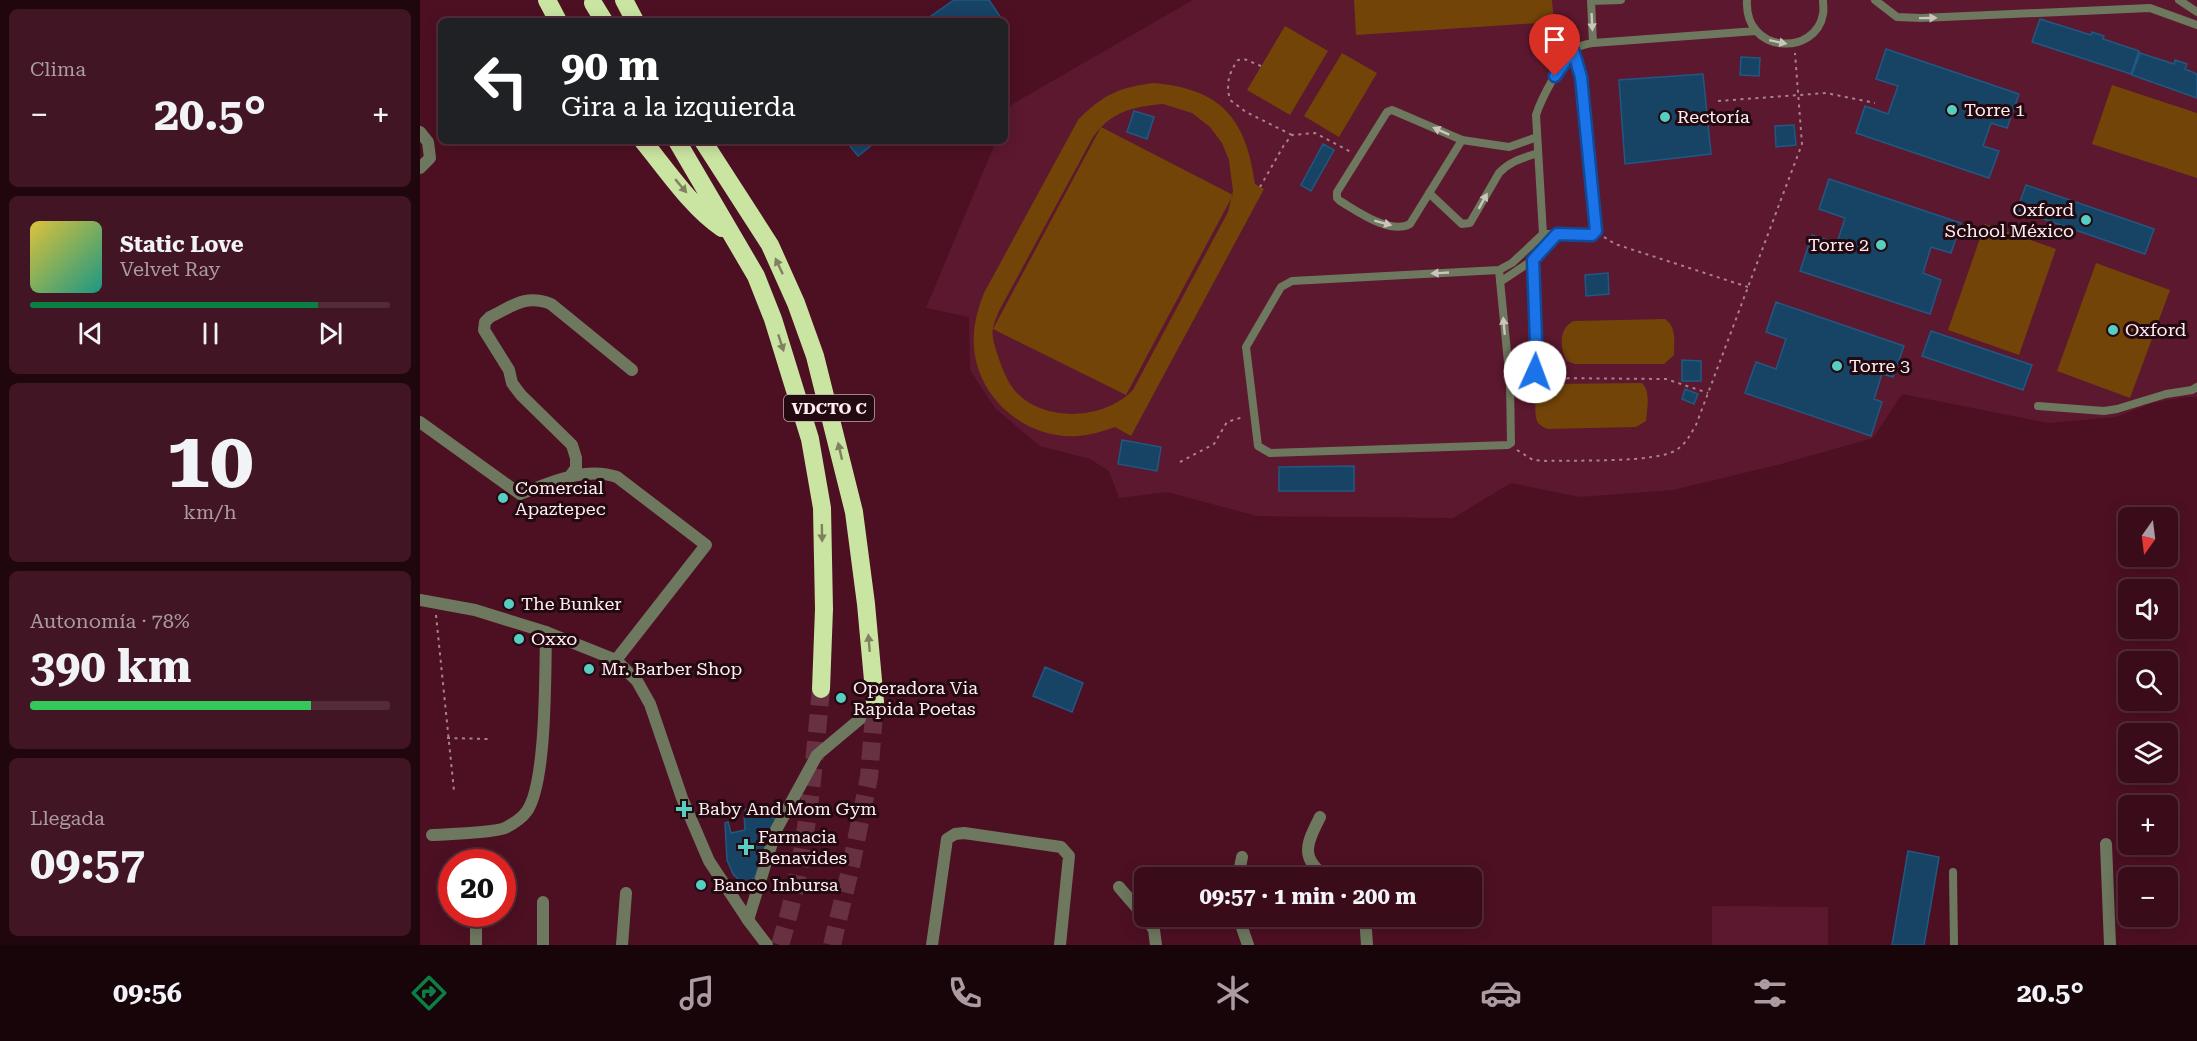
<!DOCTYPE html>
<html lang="es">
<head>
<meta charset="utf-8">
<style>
  :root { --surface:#3a0c1a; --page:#411523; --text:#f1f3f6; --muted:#ab9ba2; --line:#542c39; --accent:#0b8043 }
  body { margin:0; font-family:"Roboto Serif",serif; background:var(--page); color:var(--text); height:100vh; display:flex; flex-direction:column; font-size:22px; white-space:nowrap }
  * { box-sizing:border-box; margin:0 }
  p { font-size:20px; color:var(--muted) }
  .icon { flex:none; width:33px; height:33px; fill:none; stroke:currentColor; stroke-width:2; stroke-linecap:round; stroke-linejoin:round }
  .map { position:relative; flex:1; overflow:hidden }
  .sheet { display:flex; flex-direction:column; gap:9px; padding:9px; background:#20070e; width:420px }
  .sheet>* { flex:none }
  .banner { position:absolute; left:18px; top:18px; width:570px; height:126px; border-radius:9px; box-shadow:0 3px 15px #0003,0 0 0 2px var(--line); background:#202124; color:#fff; overflow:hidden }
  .needle { width:39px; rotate:194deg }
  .buttons { position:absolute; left:1698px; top:507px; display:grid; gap:12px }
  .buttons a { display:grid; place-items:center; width:60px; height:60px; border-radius:9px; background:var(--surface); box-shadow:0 3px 15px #0003,0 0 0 2px var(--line); font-size:30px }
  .speed { position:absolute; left:18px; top:849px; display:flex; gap:12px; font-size:30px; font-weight:700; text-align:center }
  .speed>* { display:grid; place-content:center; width:78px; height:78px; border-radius:50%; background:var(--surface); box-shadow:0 3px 15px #0003,0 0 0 2px var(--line); line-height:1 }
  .speed .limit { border:9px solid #d22; background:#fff; color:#111 }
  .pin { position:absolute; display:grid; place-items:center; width:51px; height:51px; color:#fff; margin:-62px -26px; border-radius:50% 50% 50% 0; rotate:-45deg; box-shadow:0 0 6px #0007 }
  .pin .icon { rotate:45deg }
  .me { position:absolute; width:66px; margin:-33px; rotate:2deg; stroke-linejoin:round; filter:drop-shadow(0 0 4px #0008) }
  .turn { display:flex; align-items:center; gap:21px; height:126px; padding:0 24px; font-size:27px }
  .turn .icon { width:78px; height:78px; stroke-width:2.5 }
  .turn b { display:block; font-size:42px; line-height:51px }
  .big { font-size:45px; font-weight:700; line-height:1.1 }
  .sheet .card { flex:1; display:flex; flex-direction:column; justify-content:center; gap:9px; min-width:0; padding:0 21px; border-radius:9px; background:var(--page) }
  .sheet .dial { align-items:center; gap:0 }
  .dial b { font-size:78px; line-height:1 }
  .song { display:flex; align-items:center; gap:18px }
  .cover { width:72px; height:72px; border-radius:9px; background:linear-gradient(135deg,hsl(50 70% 55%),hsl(170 70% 35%)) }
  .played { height:6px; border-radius:3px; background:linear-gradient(90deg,var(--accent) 80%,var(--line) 80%) }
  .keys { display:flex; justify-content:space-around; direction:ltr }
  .heat { display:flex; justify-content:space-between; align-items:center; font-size:33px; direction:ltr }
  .charge { height:9px; border-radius:4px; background:linear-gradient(90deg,#34c759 78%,var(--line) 0) }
  .trip { position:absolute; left:714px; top:867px; width:348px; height:60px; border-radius:9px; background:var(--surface); box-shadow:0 3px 15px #0003,0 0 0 2px var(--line); font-weight:700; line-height:60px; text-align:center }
  .menu { display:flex; height:96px; justify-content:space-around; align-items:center; background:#17050a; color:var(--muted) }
  .menu .icon { width:42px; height:42px }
  .menu .current { color:var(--accent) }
  .menu b { font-size:27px; color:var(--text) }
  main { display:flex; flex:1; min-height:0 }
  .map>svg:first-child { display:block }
  .built { fill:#5c182e }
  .green { fill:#724408; fill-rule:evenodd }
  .building { fill:#174365; stroke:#215883; stroke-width:1.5 }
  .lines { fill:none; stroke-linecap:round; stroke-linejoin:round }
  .motorway-tunnel { stroke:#683142; stroke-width:18; stroke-dasharray:18 9; stroke-linecap:butt }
  .path { stroke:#a9828d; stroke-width:2; stroke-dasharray:3 4.5; stroke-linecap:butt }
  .service { stroke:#6d785e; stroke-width:8 }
  .minor { stroke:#6d785e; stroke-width:12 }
  .tertiary { stroke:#6d785e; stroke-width:12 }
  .motorway { stroke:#cae4a2; stroke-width:18 }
  .oneway { fill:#ccc5be }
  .oneway2 { fill:#7f8160 }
  .route-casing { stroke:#114b97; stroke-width:15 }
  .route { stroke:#1a73e8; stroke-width:10 }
  .poi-dot { fill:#57cec2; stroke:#230910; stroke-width:2 }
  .labels { text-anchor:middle; stroke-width:6; stroke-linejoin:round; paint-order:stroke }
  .shield { fill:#230910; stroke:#bda9ae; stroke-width:1.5 }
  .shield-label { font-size:16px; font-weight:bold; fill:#ffeef1 }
  .poi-label { font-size:18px; fill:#ffeef1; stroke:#230910; text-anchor:start }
</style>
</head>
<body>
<main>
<section class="sheet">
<div class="card"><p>Clima</p>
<div class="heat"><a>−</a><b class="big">20.5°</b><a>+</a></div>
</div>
<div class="card">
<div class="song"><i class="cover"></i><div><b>Static Love</b><p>Velvet Ray</p></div></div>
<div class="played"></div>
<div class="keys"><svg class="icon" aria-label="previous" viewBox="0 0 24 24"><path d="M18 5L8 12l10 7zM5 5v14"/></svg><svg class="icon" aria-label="pause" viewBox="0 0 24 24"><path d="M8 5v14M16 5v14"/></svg><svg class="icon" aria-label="next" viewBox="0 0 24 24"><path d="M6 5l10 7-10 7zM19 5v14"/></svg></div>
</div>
<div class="card dial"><b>10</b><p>km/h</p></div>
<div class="card"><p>Autonomía · 78%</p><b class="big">390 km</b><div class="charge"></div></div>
<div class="card"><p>Llegada</p><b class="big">09:57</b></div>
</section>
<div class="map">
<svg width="1777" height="945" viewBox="0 0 1777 945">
  <rect width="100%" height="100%" fill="#4d1023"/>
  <path class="built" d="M773,0H1777V397H1765L1732,403L1696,417L1628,423L1482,394L1453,438L1361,464L1253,490L1160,497L1091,483L1033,518L837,516L747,492L699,498L689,471L670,459L620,446L575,408L550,370L549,317L506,308L576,141H585V119L591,105Z
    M1292,906L1408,907V945H1292Z"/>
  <path class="green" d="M934,0H1132L1134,22L936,35Z
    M865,26L908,51L870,115L827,90Z
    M922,53L957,73L919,137L884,116Z
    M734,83C801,89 826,118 835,184L844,189L711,436L695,427C683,431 671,435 659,436C602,441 549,391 554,333C555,319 559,306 564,293L658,120C682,95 700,87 734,83ZM743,104L772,113L790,127L802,143L809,160L813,191L808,212L713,390C684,420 625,423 596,392C588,383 583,371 579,359C576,350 571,337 573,328C574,322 577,316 579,311L673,137C692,111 712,107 743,104Z
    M1692,85L1777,113V178L1672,144Z
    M681,127L813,195L706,395L573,329Z
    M1565,224L1636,249L1599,355L1528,330Z
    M1676,263L1750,290L1710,398L1637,371Z
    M1245,319C1257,327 1254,342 1254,355L1244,364H1155L1147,361C1139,348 1139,327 1154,321Z
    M1222,383C1231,392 1227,409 1226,421L1216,427L1128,429C1125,428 1121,426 1119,424C1113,418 1115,392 1120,386L1130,384Z"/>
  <path class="building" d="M534,0H569L583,21H504Z
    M1620,19L1671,35L1672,32L1684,36L1683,39L1719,51L1711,74L1612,42Z
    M1466,49L1599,94L1587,128L1571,123L1563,146L1579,151L1569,178L1436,133L1445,106L1468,114L1478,86L1456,79Z
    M1720,53L1754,64L1755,60L1767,64L1765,69L1777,74V98L1712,75Z
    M1321,57L1340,58L1339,76L1320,75Z
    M1283,74L1291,154L1205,164L1199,80Z
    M714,111L734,117L727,139L707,132Z
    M1374,125L1376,145L1356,147L1355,126Z
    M426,141H457L438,156Z
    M903,144L914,150L891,191L881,185Z
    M1409,179L1541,223L1531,253L1511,247L1503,273L1521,280L1510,314L1380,271L1392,235L1417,243L1425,218L1399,209Z
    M1606,185L1734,229L1725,254L1597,210Z
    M1188,273L1189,294L1166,296L1165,275Z
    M1356,302L1484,346L1473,377L1462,374L1454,399L1462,402L1451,436L1325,393L1336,362L1356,369L1366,339L1346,332Z
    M1511,331L1612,365L1603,390L1502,356Z
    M1262,360L1281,361V381H1262Z
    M1265,389L1278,394L1274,404L1262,399Z
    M702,440L741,447L737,471L698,464Z
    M934,466V491H859V467Z
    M625,667L663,683L652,712L613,696Z
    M331,808L356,819L335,877L324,885L313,874L307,860L305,823L308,822L311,833L325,830L324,814L326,809Z
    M1488,851L1519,857L1504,945H1472Z"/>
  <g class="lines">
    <path class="motorway-tunnel" d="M360,945C386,862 393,776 401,689
      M412,945L431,866L449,777L455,702"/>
    <path class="path" d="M841,66L824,59L818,60C808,74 806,84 810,100L826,112L872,135
      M1298,101L1406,93L1455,103
      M840,187L864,145L872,135L895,133L931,152
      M1184,237L1195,244L1328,287
      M1124,378L1246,379L1288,393
      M1097,450L1113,460L1126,461C1153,460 1237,463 1256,450C1266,444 1270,435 1276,425L1382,144L1375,53
      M760,462L794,444L807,422L823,417
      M16,615L34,791
      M27,738L68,739"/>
    <path class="service" d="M1171,0L1173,43
      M1327,0C1324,55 1396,56 1403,14C1404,10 1403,4 1403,0
      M1455,0L1477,17L1501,18L1730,8L1777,25
      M1759,0L1777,12
      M1171,1L1201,0
      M1042,140L990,224C970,235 937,211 920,201L917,198V192L967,112L972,110L1042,140L1089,147L1117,137
      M1009,193L1042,224L1050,223L1079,173C1090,161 1103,158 1118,153
      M1123,234L1116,115C1121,99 1142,59 1155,49C1160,45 1167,44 1173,43L1336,31
      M1079,270L1090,383L1091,443L1088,445L850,453L838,446L826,347L861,287L872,281L1079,270L1092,263L1123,234H1175L1161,77L1153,50
      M1080,282L1113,260L1137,234
      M1090,383L1115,372L1117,368L1113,260
      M1618,406L1684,411L1697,409L1746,394L1772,390L1777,387
      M1533,872L1534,945"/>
    <path class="minor" d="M0,132L8,142L10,158L0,168
      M0,422L100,494C131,483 164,466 197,477L286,545L196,660
      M151,475L156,468V458L152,445L101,395L92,383L89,370L64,330L65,322L70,317C93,306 105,294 131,304L212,370
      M900,817C887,843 878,859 909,878
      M12,835C28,834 73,833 85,828C93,824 102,818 107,811C127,782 125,671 126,632
      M1686,844L1690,945
      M818,878L822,857
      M699,887L724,916
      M725,916L734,930L736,945
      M818,916L828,945
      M945,916L947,945
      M328,920L356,830L397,755L440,719
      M56,945V914
      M123,945V902
      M202,945L206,893
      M512,945L527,839L535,834L544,833L641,847L649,856L640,945"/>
    <path class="tertiary" d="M0,600L55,610L126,632L196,660L217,681L230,704L262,798L289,861L328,920L347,945"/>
    <path class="motorway" d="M127,0L138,21
      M204,0L215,21
      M173,3L184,21
      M223,141C246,169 272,208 302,228
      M257,141L336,276L353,319L390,439L402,508L404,609L401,689
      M283,141L350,245L376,303L395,356L434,512L446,604L455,702"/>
  </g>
  <defs><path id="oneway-solid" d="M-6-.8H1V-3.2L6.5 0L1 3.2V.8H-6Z" transform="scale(1.5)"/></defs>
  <g class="oneway">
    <use href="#oneway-solid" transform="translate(1508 18) rotate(-1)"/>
    <use href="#oneway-solid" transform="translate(1172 22) rotate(87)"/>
    <use href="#oneway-solid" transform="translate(1358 42) rotate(12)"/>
    <use href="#oneway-solid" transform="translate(1021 131) rotate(-156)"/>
    <use href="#oneway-solid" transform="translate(1063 201) rotate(-61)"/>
    <use href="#oneway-solid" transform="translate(963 223) rotate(15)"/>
    <use href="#oneway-solid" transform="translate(1020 273) rotate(177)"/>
    <use href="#oneway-solid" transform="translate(1084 326) rotate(-95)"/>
  </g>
  <g class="oneway2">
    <use href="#oneway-solid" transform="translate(261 186) rotate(50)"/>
    <use href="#oneway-solid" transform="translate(359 266) rotate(-115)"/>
    <use href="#oneway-solid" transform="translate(361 343) rotate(72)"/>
    <use href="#oneway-solid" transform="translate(420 451) rotate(-103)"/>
    <use href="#oneway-solid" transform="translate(402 533) rotate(89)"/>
    <use href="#oneway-solid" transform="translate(449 643) rotate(-95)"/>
  </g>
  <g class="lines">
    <g class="route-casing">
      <path id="route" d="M1115,372L1117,368L1113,260L1137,234L1172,235L1176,231L1161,77L1153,50L1135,76"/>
    </g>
    <use href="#route" class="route"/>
  </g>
  <g class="poi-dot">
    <circle cx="1532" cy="110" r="6"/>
    <circle cx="1245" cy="117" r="6"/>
    <circle cx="1666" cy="220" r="6"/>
    <circle cx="1461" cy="245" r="6"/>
    <circle cx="1693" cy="330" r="6"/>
    <circle cx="1417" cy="366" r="6"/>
    <circle cx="83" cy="498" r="6"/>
    <circle cx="89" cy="604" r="6"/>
    <circle cx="99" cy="639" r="6"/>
    <circle cx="169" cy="669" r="6"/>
    <circle cx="421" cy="698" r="6"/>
    <path d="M261 800h6v6h6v6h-6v6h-6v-6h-6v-6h6z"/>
    <path d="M323 838h6v6h6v6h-6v6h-6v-6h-6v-6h6z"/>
    <circle cx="281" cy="885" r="6"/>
  </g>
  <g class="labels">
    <rect class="shield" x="364" y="395" width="90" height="26" rx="4.5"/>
    <g class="shield-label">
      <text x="409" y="414">VDCTO C</text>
    </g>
    <g class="poi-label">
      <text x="1544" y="116">Torre 1</text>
      <text x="1257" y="123">Rectoría</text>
      <text x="1654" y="216" text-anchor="end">Oxford<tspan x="1654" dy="21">School México</tspan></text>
      <text x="1449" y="251" text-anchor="end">Torre 2</text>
      <text x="1705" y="336">Oxford</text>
      <text x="1429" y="372">Torre 3</text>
      <text x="95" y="494">Comercial<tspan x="95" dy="21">Apaztepec</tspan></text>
      <text x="101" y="610">The Bunker</text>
      <text x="111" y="645">Oxxo</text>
      <text x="181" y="675">Mr. Barber Shop</text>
      <text x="433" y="694">Operadora Via<tspan x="433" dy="21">Rapida Poetas</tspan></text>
      <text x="278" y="815">Baby And Mom Gym</text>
      <text x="338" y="843">Farmacia<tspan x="338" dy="21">Benavides</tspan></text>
      <text x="293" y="891">Banco Inbursa</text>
    </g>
  </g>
</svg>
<div class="buttons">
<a><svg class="needle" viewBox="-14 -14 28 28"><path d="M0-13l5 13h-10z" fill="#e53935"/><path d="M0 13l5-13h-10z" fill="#ab9ba2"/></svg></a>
<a><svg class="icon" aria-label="sound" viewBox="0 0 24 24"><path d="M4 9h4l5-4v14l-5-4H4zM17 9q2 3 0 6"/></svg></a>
<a><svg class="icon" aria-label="search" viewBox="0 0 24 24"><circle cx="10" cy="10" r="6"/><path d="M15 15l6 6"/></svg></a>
<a><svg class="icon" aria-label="layers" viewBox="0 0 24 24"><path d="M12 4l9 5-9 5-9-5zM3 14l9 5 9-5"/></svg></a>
<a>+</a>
<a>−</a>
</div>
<div class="speed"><div class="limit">20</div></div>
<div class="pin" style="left:1135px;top:76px;background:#d93025"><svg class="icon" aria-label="arrive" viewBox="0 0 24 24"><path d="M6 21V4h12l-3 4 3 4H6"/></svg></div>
<svg class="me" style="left:1115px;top:372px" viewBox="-20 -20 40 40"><circle r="19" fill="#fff"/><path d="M0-13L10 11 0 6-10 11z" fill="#1a73e8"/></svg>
<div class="trip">09:57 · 1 min · 200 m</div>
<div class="banner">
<div class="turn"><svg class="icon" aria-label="left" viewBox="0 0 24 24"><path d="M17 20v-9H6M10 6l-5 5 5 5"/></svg><div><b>90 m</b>Gira a la izquierda</div></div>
</div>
</div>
</main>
<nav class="menu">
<b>09:56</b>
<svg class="icon current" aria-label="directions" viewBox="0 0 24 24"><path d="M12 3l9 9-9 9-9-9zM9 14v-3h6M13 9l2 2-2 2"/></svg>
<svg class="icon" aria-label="music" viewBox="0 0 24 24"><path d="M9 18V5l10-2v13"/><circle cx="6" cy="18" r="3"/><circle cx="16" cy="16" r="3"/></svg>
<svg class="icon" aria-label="phone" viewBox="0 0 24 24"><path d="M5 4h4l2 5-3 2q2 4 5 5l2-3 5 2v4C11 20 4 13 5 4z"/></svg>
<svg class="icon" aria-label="climate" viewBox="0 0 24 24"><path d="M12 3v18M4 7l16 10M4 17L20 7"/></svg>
<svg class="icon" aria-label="car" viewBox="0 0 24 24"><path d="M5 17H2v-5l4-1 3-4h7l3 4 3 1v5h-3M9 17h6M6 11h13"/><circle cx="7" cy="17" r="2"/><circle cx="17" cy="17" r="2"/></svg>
<svg class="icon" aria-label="filters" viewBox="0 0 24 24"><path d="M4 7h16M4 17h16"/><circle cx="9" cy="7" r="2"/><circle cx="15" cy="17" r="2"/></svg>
<b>20.5°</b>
</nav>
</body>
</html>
